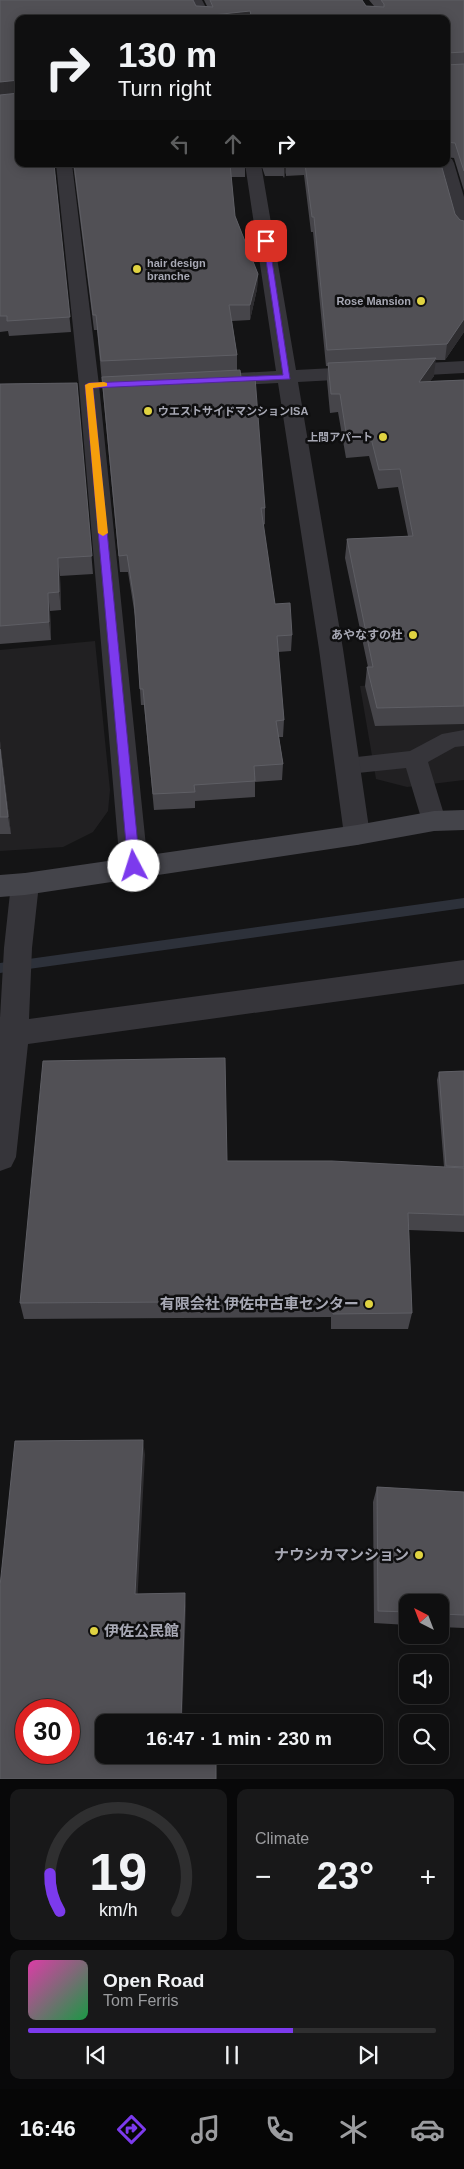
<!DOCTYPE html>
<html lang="en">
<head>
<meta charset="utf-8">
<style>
  :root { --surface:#0f0f10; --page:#181819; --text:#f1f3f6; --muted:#9b9c9f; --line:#2f2f30; --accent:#7c3aed }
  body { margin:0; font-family:Arial,"Noto Sans JP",sans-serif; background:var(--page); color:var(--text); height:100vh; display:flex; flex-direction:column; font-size:19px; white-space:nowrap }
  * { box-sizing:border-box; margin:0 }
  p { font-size:16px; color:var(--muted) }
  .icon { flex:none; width:28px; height:28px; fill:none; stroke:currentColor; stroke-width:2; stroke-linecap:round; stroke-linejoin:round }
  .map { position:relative; height:1779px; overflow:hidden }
  .panel { display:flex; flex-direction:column; gap:10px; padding:10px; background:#080809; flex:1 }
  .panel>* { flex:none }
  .guide { position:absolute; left:15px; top:15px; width:435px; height:152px; border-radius:10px; box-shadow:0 2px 12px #0003,0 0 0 1px var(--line); background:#0f0f10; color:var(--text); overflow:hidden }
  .needle { width:32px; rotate:318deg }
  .controls { position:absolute; left:399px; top:1594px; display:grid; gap:10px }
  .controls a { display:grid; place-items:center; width:50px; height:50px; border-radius:10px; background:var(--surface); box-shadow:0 2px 12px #0003,0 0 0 1px var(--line); font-size:25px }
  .speed { position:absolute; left:15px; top:1699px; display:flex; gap:10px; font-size:25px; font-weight:700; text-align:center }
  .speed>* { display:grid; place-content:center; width:65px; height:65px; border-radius:50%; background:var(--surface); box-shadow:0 2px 12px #0003,0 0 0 1px var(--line); line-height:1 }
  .speed .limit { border:8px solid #d22; background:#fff; color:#111 }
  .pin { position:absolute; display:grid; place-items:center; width:42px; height:42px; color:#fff; margin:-21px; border-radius:10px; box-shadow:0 2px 8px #0006 }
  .me { position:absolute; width:55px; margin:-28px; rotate:355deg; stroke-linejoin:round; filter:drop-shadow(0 0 4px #0008) }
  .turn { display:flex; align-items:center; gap:18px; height:105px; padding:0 20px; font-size:22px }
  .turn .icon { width:65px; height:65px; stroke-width:2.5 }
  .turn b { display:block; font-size:35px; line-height:42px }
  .lanes { display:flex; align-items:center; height:48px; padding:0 20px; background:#0003; justify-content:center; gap:25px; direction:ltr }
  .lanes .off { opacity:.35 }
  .big { font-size:38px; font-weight:800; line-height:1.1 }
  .panel .widget { flex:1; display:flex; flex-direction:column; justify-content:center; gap:8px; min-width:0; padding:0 18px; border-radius:10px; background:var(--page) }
  .panel .dial { align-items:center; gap:0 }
  .dial svg { height:130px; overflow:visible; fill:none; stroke:var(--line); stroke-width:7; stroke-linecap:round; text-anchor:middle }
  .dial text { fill:var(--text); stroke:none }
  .song { display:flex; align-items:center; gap:15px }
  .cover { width:60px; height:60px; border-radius:8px; background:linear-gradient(135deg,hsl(320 70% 55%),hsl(140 70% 35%)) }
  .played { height:5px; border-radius:2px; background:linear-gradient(90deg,var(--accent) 65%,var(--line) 65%) }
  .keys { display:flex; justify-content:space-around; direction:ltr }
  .heat { display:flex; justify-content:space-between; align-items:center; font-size:28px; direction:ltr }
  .panel .tiles { flex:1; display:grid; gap:10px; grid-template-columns:1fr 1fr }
  .widget:last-child { grid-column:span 2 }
  .trip { position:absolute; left:95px; top:1714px; width:288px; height:50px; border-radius:10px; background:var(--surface); box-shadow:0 2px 12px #0003,0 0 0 1px var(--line); font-weight:800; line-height:50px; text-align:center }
  .dock { display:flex; height:80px; justify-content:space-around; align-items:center; background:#060606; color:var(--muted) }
  .dock .icon { width:35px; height:35px }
  .dock .active { color:var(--accent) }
  .dock b { font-size:22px; color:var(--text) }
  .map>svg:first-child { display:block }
  .built { fill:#212022 }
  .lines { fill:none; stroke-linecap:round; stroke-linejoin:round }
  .stream { fill:#2d313a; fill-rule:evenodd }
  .lane { fill:#36353a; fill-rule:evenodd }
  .street { fill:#36353a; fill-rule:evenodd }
  .secondary { fill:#44444a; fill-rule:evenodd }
  .wall { fill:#46454a }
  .shaded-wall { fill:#2e2d30 }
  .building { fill:#515055; stroke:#5e5e64; fill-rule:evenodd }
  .route { fill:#7c3aed; stroke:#51269a }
  .slow { fill:#f59e0b }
  .poi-dot { fill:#e0d341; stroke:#0f0f10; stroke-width:2 }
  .labels { text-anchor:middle; stroke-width:5; stroke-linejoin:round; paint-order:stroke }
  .far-poi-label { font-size:11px; font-weight:bold; fill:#a7a8b4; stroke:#0f0f10; text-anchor:start }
  .poi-label { font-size:12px; font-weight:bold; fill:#a7a8b4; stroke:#0f0f10; text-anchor:end }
  .near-poi-label { font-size:15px; font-weight:bold; fill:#a7a8b4; stroke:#0f0f10; text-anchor:end }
</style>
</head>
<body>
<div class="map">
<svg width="464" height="1779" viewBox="0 0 464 1779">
  <rect width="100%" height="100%" fill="#141415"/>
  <path class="built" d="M95,641L110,790L108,811L93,832L63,847L0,851V650Z
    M464,679V780L407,787L376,779L360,686Z"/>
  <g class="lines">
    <path class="stream" d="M464,898V908L0,973V963Z"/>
    <path class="lane" d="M464,730V746L455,747L428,762L446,821L443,827L434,830L425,827L422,821L406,768L348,774L340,772L336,766L340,760L348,758L410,751L442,734Z"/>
    <path class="street" d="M188,0H202L212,19H198Z
      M446,158L452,159L454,163L464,197V234L458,233L455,229L438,164H446Z
      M56,164H72L99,385L148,866L144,873L134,876L124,873L120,866L79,385Z
      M245,164H261L296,370L464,361V373L298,382L343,649L370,835L366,842L357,845L348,842L344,835L319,649L278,383L218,386L211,384L208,380L211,376L218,374L276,371Z
      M25,873L35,876L39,884L32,948L29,1019L464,960V984L28,1044L16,1157L11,1167L0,1171V1018L4,948L11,884L15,876Z"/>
    <path class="secondary" d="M464,810V830L434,831L357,845L25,895L0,897V875L25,873L357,825L434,811Z"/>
  </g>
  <path class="wall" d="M0,0L207,6L204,0H362L366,6H374L369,0H464V191L454,158L446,157V19H19L54,164L71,332L9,336L8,331L0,332Z
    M73,164H245V177H231L235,216L258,274L257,289L250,320L232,321L237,355V370L265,508V524L263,525L275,604L292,635L291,651L278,652L284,720L283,737H279L283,764L282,780L255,782V797L195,801V808L154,810L144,705H141L135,616L128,572H120L97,330H94Z
    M261,164H441L455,214L460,220L464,221V332L445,360H435L434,376L430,381L464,380V724L375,726L365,686L367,667H368L345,558L347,539L408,536L398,487L378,489L369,456L346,458L338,412L330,413L327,381L328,366H326L313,232H311L304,175L286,176V171L284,178L283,176H265Z
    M77,383L93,574L60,576L61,610L50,611L51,640L0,644V384Z
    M0,741L11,834H0Z
    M464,1071V1232L409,1230L412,1313L408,1329H331V1317L24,1319L20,1303L227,1161L444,1167L437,1080L439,1072Z
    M377,1487L464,1492V1628L440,1627V1602H408V1625L374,1623L373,1502Z"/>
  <path class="shaded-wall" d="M250,11V19H176Z
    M19,80V95L0,97V82Z
    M284,164H286V171L284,178Z
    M258,274L257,289L250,320V305Z
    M464,319V332L445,360L447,344Z
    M436,358L434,376L417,400L419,382Z
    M58,558L60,576L61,610L59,592Z
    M48,593L50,611L51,640L49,622Z
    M0,741L11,834L8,817L0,749Z
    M143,1440L145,1455L137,1606L135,1594Z
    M185,1593L186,1606L182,1722H181Z"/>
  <path class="building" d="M0,0H193L196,6L213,7L210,0H362L366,6L384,7V4L381,0H464V52L446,53V19H252L250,11L176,19H19V80L0,82Z
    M464,64V171L455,143L446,142V143V65Z
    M19,93V164H54L70,317L7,321V316H0V95Z
    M74,164H230L235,216L258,274L250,305H229L237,355L101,361L96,315H93Z
    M305,164H441L455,214L460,220L464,221V319L447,344L327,350L314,217H312Z
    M436,358L419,382L464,380V706L377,708L367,667H373L347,539L413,536L400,469L379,470L371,438L347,439L340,394H331L328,363Z
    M240,370L241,377H255L265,508H261L275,604L290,603L292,635L277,636L284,720L276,721L283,764L254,766L255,781L194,785L195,792L153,794L143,689H140L134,599L127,555L119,556L102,377Z
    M77,383L92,556L58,558L59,592L48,593L49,622L0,626V384Z
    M0,749L8,817H0Z
    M225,1058L227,1161H332L464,1168V1215L408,1213L412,1313L333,1314V1301L20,1303L43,1061Z
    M464,1071V1167L446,1166L439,1072Z
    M143,1440L135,1594L185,1593L181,1722H104V1755H180L179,1757L197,1755H216V1779H0V1586L15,1441ZM26,1710H69V1752H26Z
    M377,1487L464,1492V1615L440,1614V1602H408V1612L378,1611Z"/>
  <path class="route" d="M263,240L269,241L290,379L93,388L140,866L134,871L128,866L85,385L89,383L283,375Z"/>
  <path class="slow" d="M104,382L107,383V386L93,388L108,533L103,536L98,533L85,385L89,383Z"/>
  <g class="poi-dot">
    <circle cx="137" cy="269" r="5"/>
    <circle cx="421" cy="301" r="5"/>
    <circle cx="148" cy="411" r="5"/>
    <circle cx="383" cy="437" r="5"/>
    <circle cx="413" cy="635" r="5"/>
    <circle cx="369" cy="1304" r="5"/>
    <circle cx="419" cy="1555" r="5"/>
    <circle cx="94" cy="1631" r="5"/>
  </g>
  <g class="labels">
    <g class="far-poi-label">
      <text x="147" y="267">hair design<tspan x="147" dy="13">branche</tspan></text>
      <text x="411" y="305" text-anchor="end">Rose Mansion</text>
      <text x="158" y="415">ウエストサイドマンションISA</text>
      <text x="373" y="441" text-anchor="end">上間アパート</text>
    </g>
    <g class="poi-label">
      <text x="403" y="639">あやなすの杜</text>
    </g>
    <g class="near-poi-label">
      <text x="359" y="1309">有限会社 伊佐中古車センター</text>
      <text x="409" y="1560">ナウシカマンション</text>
      <text x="104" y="1636" text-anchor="start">伊佐公民館</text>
    </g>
  </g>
</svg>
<div class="controls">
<a><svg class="needle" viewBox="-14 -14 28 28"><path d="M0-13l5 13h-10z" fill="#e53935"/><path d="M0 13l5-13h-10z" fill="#9b9c9f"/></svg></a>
<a><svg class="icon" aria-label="sound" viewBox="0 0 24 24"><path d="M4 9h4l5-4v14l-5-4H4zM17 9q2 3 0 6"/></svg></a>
<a><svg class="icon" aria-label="search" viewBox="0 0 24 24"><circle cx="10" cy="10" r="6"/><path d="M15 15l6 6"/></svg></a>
</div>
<div class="speed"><div class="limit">30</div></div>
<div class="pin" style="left:266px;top:241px;background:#d93025"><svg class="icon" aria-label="arrive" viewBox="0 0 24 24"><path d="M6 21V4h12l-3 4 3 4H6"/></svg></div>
<svg class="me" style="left:134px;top:866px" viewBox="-20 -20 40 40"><circle r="19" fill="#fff"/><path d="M0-13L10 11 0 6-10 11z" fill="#7c3aed"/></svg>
<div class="trip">16:47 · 1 min · 230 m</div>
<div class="guide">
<div class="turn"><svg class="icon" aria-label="right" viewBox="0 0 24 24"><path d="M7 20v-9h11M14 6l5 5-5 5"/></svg><div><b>130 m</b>Turn right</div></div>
<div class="lanes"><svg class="icon off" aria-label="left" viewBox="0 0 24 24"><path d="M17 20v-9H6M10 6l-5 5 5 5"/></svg><svg class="icon off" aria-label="ahead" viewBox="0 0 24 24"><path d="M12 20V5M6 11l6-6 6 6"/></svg><svg class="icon" aria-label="right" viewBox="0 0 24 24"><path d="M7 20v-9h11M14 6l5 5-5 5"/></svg></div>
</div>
</div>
<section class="panel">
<div class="tiles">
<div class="widget dial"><svg viewBox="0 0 100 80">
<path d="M14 69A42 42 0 1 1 86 69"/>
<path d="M14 69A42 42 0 0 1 8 46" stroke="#7c3aed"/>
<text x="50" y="56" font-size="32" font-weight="700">19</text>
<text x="50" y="72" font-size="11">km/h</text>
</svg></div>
<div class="widget"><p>Climate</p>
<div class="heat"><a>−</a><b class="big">23°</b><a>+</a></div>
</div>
<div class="widget">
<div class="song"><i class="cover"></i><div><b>Open Road</b><p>Tom Ferris</p></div></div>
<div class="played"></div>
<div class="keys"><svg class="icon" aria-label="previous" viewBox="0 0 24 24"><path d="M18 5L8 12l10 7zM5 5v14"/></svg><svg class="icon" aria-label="pause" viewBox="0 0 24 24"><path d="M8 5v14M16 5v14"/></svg><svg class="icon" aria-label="next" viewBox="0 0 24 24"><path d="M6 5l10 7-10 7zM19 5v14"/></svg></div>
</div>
</div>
</section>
<nav class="dock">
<b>16:46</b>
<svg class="icon active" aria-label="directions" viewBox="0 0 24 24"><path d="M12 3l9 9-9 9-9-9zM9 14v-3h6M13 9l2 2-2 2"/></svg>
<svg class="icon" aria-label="music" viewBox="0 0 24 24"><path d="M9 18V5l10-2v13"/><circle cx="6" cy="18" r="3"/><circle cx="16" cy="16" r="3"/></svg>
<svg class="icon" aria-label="phone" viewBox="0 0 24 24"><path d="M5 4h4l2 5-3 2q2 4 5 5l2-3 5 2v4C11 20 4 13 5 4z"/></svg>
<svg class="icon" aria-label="climate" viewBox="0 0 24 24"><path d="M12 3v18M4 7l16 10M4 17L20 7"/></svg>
<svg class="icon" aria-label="car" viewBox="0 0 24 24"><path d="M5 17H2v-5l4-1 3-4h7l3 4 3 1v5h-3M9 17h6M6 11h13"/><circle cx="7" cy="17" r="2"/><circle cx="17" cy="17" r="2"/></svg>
</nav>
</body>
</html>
